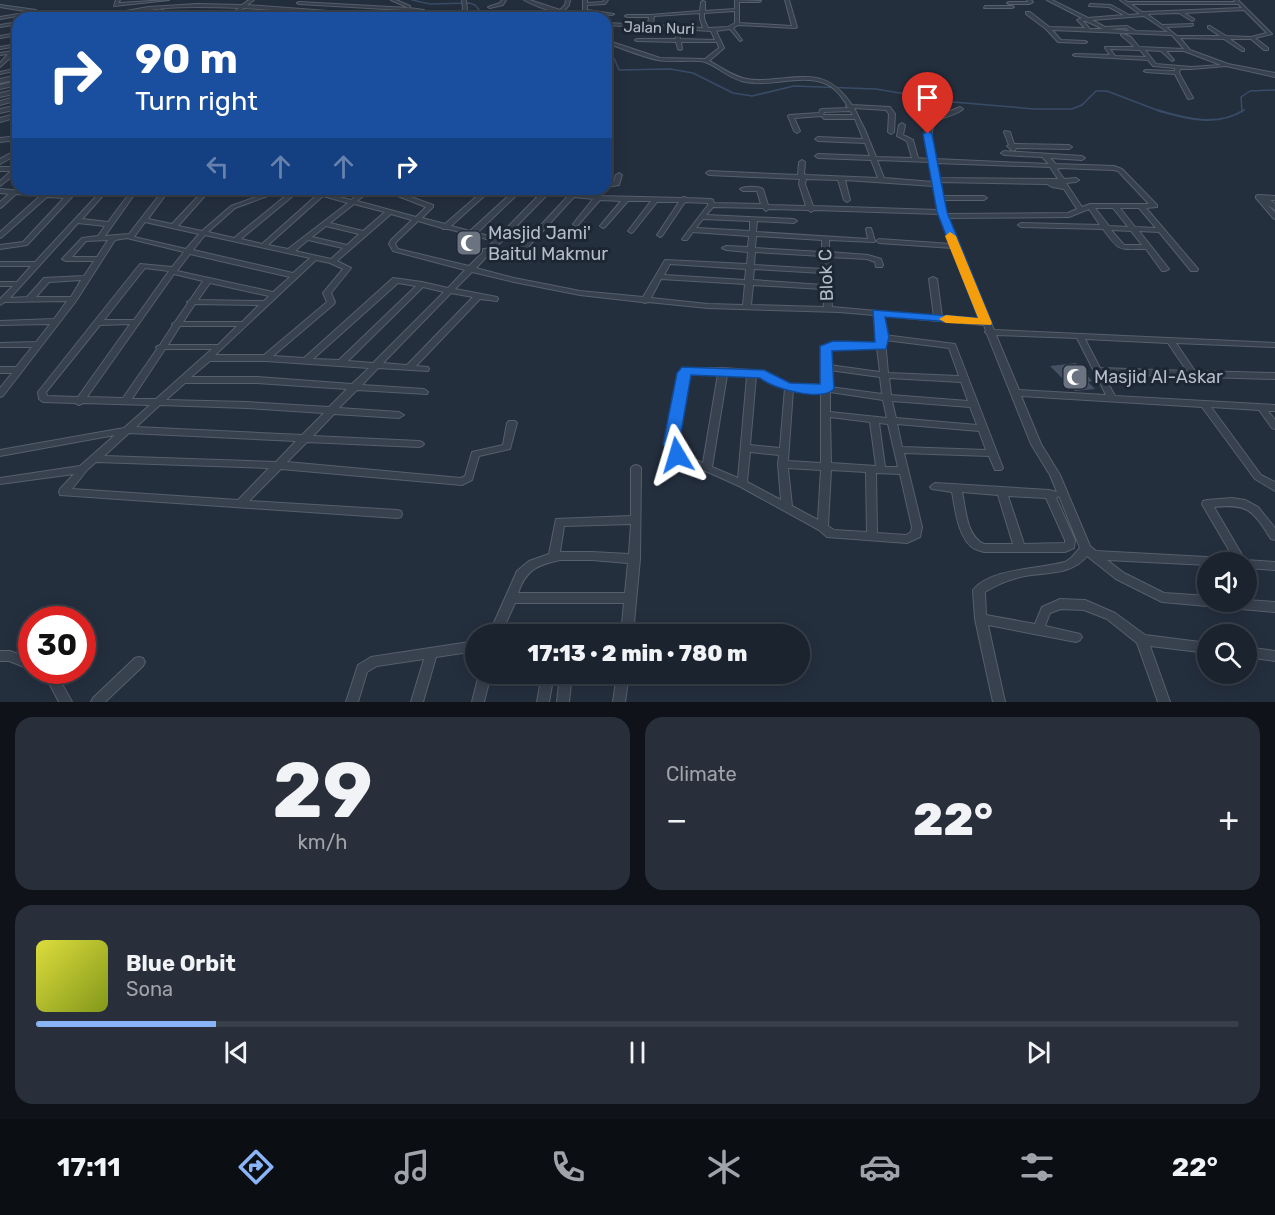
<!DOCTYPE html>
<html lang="en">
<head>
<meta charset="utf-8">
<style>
  :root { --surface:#1b232e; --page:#282f3a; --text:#f1f3f6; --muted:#a0a4aa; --line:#39404a; --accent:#8ab4f8 }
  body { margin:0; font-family:Rubik,sans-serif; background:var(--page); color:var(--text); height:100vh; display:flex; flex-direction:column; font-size:22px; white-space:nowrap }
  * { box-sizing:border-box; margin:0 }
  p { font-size:20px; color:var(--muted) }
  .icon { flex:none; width:33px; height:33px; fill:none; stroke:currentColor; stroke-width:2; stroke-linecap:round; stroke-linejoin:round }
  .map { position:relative; height:702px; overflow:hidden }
  .panel { display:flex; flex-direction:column; gap:15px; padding:15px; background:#0f1319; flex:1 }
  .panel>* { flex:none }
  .guide { position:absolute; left:12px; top:12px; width:600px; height:183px; border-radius:18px; box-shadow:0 3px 15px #0003,0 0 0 2px var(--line); background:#1a4fa0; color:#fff; overflow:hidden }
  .fabs { position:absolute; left:1197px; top:552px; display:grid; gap:12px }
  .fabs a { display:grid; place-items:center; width:60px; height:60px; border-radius:50%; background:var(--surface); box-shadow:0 3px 15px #0003,0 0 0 2px var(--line); font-size:30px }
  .speed { position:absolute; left:18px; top:606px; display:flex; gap:12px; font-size:30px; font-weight:700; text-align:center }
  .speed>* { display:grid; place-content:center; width:78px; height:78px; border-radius:50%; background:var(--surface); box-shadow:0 3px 15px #0003,0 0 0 2px var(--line); line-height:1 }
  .speed .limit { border:9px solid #d22; background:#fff; color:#111 }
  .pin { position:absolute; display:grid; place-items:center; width:51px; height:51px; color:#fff; margin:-62px -26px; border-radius:50% 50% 50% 0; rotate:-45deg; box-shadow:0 0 6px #0007 }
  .pin .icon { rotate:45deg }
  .me { position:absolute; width:66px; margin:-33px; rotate:353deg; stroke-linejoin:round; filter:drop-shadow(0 0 4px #0008) }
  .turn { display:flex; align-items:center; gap:21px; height:126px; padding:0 24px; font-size:27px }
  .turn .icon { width:78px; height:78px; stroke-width:2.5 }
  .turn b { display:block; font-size:42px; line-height:51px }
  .lanes { display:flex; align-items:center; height:57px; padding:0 24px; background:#0003; justify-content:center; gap:30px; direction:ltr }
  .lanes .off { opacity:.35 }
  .big { font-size:45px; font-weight:800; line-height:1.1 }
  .panel .widget { flex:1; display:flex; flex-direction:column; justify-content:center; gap:9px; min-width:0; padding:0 21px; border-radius:18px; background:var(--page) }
  .panel .dial { align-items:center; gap:0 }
  .dial b { font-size:78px; line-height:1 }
  .song { display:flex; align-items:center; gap:18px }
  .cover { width:72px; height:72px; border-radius:9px; background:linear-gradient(135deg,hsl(60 70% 55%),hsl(70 70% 35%)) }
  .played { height:6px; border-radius:3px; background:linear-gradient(90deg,var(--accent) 15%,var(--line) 15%) }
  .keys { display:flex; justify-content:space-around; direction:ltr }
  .heat { display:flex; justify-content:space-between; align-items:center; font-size:33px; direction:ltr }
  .panel .tiles { flex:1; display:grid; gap:15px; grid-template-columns:1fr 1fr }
  .widget:last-child { grid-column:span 2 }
  .trip { position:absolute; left:465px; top:624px; width:345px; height:60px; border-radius:30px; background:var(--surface); box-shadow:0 3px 15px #0003,0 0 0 2px var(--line); font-weight:800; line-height:60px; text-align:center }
  .dock { display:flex; height:96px; justify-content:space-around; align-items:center; background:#0b0e12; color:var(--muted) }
  .dock .icon { width:42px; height:42px }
  .dock .active { color:var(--accent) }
  .dock b { font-size:27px; color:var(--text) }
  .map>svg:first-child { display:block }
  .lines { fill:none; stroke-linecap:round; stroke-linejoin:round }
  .stream-far1 { stroke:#394c67; stroke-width:1.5 }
  .stream { stroke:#394c67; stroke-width:2 }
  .building { fill:#455162 }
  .street-casing { stroke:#565f6c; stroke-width:2 }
  .street { fill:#38414e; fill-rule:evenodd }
  .route { fill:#1a73e8; stroke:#114b97; stroke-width:1.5 }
  .slow { fill:#f59e0b }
  .labels { text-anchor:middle; stroke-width:6; stroke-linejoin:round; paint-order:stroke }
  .far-street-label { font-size:15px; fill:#b4bcc9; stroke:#1d2633 }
  .poi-label { font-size:18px; fill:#b4bcc9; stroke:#1d2633; text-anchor:start }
  .street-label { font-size:18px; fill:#b4bcc9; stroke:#1d2633 }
</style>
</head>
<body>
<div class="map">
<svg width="1275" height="702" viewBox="0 0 1275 702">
  <rect width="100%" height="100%" fill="#242f3e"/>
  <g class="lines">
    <path class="stream-far1" d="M412,0L430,4L469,3L475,5L486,18
      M606,52L614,58L619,70L670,69L693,73L733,93L752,96L794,86L876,89L953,102L1034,109H1072L1082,105L1096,91H1107L1162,112
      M1242,112L1241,97L1250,91L1275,90"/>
    <path class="stream" d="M1157,110C1186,119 1218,127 1244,110"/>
  </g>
  <path class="building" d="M1076,363L1092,381L1088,382L1095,389L1075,391L1050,366Z"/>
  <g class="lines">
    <g class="street-casing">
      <path id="street" d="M116,0H120L118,3L169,0L114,6Z
        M249,0H254L247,5L411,17L418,14L420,11L299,4L297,3L299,2L409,8L391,0H396L410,6L409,8L424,10L422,16L415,18H390L244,8L230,18H225L239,8C209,7 179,6 149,10C135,12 121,18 108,18L126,11L148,7L197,4L242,5Z
        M462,0H466L467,9L460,18H456L463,9Z
        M502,0H506L503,5L490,8L488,7L500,3Z
        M524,0H530L560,10L565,5L566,0H570L569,5L564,11L592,18C571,18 542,10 524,0Z
        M583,0H587V3L603,2L604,0H608L605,4L587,5V10L614,14L612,15L591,13L587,14L583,11Z
        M735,0L761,1L759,2H739V23L792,26L785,0H789L797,27L795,28L738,25L733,28L742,40L740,41L730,29L716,31L724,48L709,61C721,67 733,77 747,79C756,81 766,80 775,79C812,76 829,72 852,105L890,107L895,114L894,132L891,134L888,132L889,114L886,110L854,108L865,130L876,157L912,158L907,141L897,136L899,125L902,123L905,125L903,135L913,140L918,158L929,159C928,151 925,141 925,134C926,117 948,113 960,107L963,109L962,110C956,114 950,116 943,118C925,126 933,144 935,159L1049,164L1042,157L1004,155L1001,153L1004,151L1082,156L1085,158L1082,160L1050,158L1056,164L1114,166L1122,169L1157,205V207L1146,208L1198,269L1197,271H1191L1159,232L1139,231L1169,269L1165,271H1162L1146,249C1117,249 1120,252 1103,229L1021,227L1018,225L1021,223L1100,225L1089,209L1069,217L948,218L994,330L1275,343V347L1176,343L1195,371L1275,373V379L1103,374L1115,396L1275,405V411H1268L1275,420V429L1272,428L1259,410L1211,407L1261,475L1275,482V491L1255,479L1202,407L1021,396L1041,444L1060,475L1090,546L1096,551L1225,558L1229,559L1230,562H1208V565L1107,560L1124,573L1164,593L1208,596V602H1246V600L1275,602V612L1162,602L1116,579L1087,556C1072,575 1047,572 1025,576C1011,579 997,584 985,592L986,615L1035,624L1042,607L1060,599L1085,600L1115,613L1145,635L1208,643V653L1150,646L1170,702H1158L1137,643L1107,619L1084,610L1061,609L1050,613L1045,626L1080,634L1082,637L1080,640L1076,642L988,625L1005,702H993L975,619L973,590C990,568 1041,569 1065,562L1071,558L1080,548L1059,496L1056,498L1075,540L1074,548L1065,552H984C983,552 975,549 975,549C958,540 955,508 952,492L932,489L930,487L932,485L935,483L1049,490L1057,492L1050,475L1031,444L987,334L985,332L986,331L984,325L882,316L884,335L955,344L1003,468L1001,470H995L989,456L904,453L922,527L920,537L907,543L827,537L819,530L739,486L674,457L667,449L680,373L684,368H723L764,371C769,373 772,377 776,380C789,387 807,385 821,386V348C835,338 860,343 877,343L874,315L839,312L708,308L648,302L645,303L642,302L580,295L514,282L472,272L455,289L497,297L498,299L497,301L480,299L416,366L428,367L429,369L428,371L378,368L362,385L424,389L428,392L427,394L357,390L339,408L399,412L404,415L399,418L334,414L313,436L419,441L422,442L424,444L422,446L419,447L307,442L287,462L461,478L465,476L472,452L503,445L507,423L509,421H515L517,423L510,449L479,456L472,480L462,485L281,469L249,501L397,510L401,511L402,514L401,517L397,518L60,495L59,492L60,489L74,474L0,484V478L80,466L115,435L0,456V450L124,428L150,405L83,403L79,405L75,403L43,402L39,399L38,392L140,264L172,267L184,252L127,238L115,240L76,301L3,396L0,397V388L12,373H0V367H16L32,347H0V343L36,342L50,324L0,325V321L54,319L67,301L5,302L0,305V299L13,286H0V282H17L31,266H0V262H35L103,189H109L82,219L108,222L129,194L131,193L134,195L105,236L129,234L164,189H170L148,219L172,224L205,189H211L178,226L202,231L231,206L278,189H287L235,208L208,232L234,238L294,189H310L351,200L365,189H372L357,201L416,217L426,207L380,189H389L433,205V207L422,218L445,224L476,197L453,189H463L480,194L485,189H492L451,226L470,231L516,189H523L477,233L497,238L542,192L532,190L531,189H548L598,196L681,198L684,197L687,198L711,199L713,200L714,203L761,204L757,191H743L740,189C745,186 758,186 763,189L768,205L806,206L799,184L800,179L709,175L706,173L709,171L798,175L799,162L802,160L805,162L804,174L806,175L878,178L871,160L818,158L815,156L818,154L870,156L865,143L818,141L815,139L818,137L863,139L855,119H824L822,116L794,118L800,131L797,133L794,131L788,116L789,115L819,113L820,110L822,109L849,108L846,106L847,105C841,96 835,87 824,83C800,74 771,87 746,82C730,80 718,66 705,62C690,59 673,63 658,60C642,57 622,48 606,43V40L660,58L705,59L719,48L717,42H681L682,49L680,50L678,49L676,42L637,41L635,40L637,39H676L674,29L606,25V23L648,25L649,17H627L625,16L627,15H650L700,11L701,2L703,1L705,2V11L735,9ZM735,11V23L728,27L708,28L704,19V13ZM700,13V19L703,28L653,25L654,16ZM679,29L711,31L715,40L680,39ZM850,111L853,115H823L824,112ZM877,160L930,162L933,179L932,180L933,182L884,178ZM936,163L1050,167L1058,179L939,178ZM1059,168L1113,170L1118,171L1149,204H1090L1082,207L1066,183L1076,182L1079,180L1076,178L1064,179L1057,169ZM806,179L838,180L844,200L847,202L850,200L845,180L934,186L936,197L935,198L937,200L938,210L813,206L805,184ZM940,182L1047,184L1052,187L1064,189L1077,209L1068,213L946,214L943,200H984L987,198L984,196H942ZM300,190L317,195L262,244L241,239ZM549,193L568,196L513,255L493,250ZM323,196L348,203L288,249L268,245ZM574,197L593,199L573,224L576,226L578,225L600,200L621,201L600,226L603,228L605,227L628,201H651L628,231L631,233L633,232L657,202H679L657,235L660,237L662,236L685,202L708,203V205L682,239L683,240H687L693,232L749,236L748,247L726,246L722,248L726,250L748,252L747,264L665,260L643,297L580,291L514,278L476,268L489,254L528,262H531L532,260L531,258L520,256ZM354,204L385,212L363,231L330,223ZM713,207L763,208L766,211L769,209L808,210L811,212L814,210L939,214L951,244L879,239L876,241L879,243L953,248L982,320L942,317L937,279L933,277L929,279L934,316L832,307L829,257L867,259L875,262L876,267H882L883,265L881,259L868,255L829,252V240L874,242L875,241L871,228H867L866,229L868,239L756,232L757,221L794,223L797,221L794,219L706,215ZM1095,208H1113L1128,227L1109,226ZM1120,208H1139L1156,228L1135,227ZM391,214L412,220L391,240L389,244L393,251L465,270L448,288L422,282L393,278L304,358L273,356L334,304L335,302L331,293L351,268L337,261ZM703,219L750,221V231L696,228ZM418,221L442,228L443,229H448L494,241L486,249H483V252L469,266L398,249L395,244L397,241ZM145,222L199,234L186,249L134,237ZM78,223L105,226L98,236L82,238L62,259L66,261H94L84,276L44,278L27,297L10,298ZM326,226L359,234L347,245L312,237ZM1111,230L1131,231L1142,245H1124ZM205,235L310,258L293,273L193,250ZM756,236L822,240V252L755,248ZM108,240L97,257H72L86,241ZM308,240L343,248L331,259L295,251ZM755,252L822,256L823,269L754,265ZM190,254L290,277L273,292L177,271ZM316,260L330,263L343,269L323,293L327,302L264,355H215ZM670,264L746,269L745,280L664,275ZM145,268L169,271L134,320H104ZM754,269L823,273V285L753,280ZM174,274L203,281L190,300L187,302L188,303L175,322L172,324L173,325L160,345L156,347L157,349L123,398L87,397ZM661,279L745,284L743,305L708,304L651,298ZM81,280L71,297H36L49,282ZM210,283L269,296L264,301L198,300ZM398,283L416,286L339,360L313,359ZM753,285L823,289L824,307L751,305ZM423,287L444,292L373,363L348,361ZM451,293L473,297L407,365L383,363ZM195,304L259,305L242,322H183ZM130,324L78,397L47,396L46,392L100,325ZM180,326H237L218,345H168ZM996,335L1077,338L1106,395L1019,390ZM1085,339L1168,343L1187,371L1100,368ZM885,340L949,348L959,376L888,373ZM834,347L877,348L880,372L829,365V349ZM165,349H212L156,399H132ZM210,361H266L369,368L352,384L257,377H191ZM829,370L880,377L882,394L830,387ZM689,373L718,374L703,463L680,453L677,448ZM727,375L747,376L738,478L712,467ZM756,376L762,377L771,384L785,388L780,448L750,445ZM889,378L961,382L968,401L891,395ZM185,383H257L347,389L329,407L247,402L166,400ZM793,390L821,391V463L788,461ZM830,392L883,400L887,418L830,412ZM892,401L970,407L977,425L896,418ZM160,405L247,408L324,413L302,435L136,427ZM830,417L870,422L876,466L831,463ZM879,423L888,424L898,467H885ZM897,424L979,431L986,450L902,447ZM129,433L296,441L276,462L104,456ZM750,452L779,455L778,464L781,500L747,482ZM96,462L269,468L238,500L72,489L87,470ZM788,468L821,470L818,520L792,506ZM831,470L866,472L867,532L834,530L828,526ZM876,473L900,474L912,527L911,532L906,535L877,533ZM962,492L998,495L1013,544H984C966,536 966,509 962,492ZM1008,496L1046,498L1065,540V543L1024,544Z
        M1027,0H1031L1033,2L1029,4H1009L1007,3L1009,2H1028Z
        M1047,0H1052L1088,18L1124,15L1109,7L1089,6L1090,4L1111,5L1129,15L1140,14L1120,0H1125L1127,2H1235L1234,0H1238L1272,34L1255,38L1268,48V50H1264L1251,39H1230L1244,49V51H1242L1224,39L1180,38L1190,50L1228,64L1275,73V77L1226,66L1191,69H1180L1179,73L1193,98L1188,99L1175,74L1146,72L1144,71L1146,70L1175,71V68L1153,66L1148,60L1075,56L1073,55L1075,54L1110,55L1105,48V47H1134C1129,41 1126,40 1121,35L1123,34L1131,37L1139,47L1184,49L1172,35L1052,30L1061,40L1085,41L1087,42L1085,43L1058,42L1046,29L1026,14V12H1030L1049,27L1085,28L1077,20L1082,18ZM1131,4H1238L1242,8L1142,12ZM1244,10L1267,33L1251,37L1226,36L1210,26H1208V28L1220,36H1177L1166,27L1191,26L1193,25V24L1162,25L1147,14L1179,13L1192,21L1194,20V19L1184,13ZM1144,16L1168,32L1136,31L1127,26L1105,27L1092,20ZM1083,21H1086L1103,29H1090ZM1126,28L1129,31L1110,29ZM1110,49L1140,50L1146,57L1115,56ZM1145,50L1161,51L1172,61L1174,60L1166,51H1184L1221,65L1191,67L1156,64Z
        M0,5L36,10L45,18H40L34,13L0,19V17L31,12L0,7Z
        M985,6H1012L1014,7L1012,8H984Z
        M159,9L163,10L151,18H146Z
        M224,16L223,18H182L184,17Z
        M262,17H294L296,18H260Z
        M18,22V24L0,27V25Z
        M18,33V35L0,38V36Z
        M18,44V46L0,49V47Z
        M13,51L17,52L0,67V63L8,54L0,55V53Z
        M18,68V70L0,74V72Z
        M18,75V79L0,83V79Z
        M18,81V85L0,89V85Z
        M18,89V93L0,97V93Z
        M18,96V100L0,105V101Z
        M18,105V109L0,113V109Z
        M18,113V117L0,122V118Z
        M1005,131L1010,132L1014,144L1069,145L1072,147L1069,149L1016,148L1015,150L1013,151L1007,146L1009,145L1004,132Z
        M18,136V140L0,142V138Z
        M18,149V154L0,164V159Z
        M0,167H18V172L0,186V181L11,171H0Z
        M619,173L622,175L619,185L606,187V183L614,182L616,175Z
        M0,189L69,195L72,197L27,245L0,249V245L23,242L64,198L47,197L2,237L0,238V232L40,196L16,194L2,207L0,208V202L9,194L0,193Z
        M1258,195L1275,196V200H1270L1275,204V210L1268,205L1275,213V219L1273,218L1256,198V196Z
        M636,465L639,466L641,468L640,559L633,634H621L624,603H515L501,634H489L517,571L529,561L549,554L556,519L631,516V468L633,466ZM631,524L629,554L592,552H560L564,526ZM560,560H592L628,563L625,593H518C526,570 537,565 560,560Z
        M1232,498L1245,500L1258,507L1275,528V540L1271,539C1253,511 1249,503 1214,507L1245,560L1275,562V570L1246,568V562H1236L1202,504L1203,501L1207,500Z
        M476,641V651L436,657L423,702H411L424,659L377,666L367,672L358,702H346L358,665L371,657Z
        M1246,647L1275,651V661L1246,657Z
        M0,651H10L32,659V670L9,661H0Z
        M139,657L143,658L145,662L143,666L105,702H91L93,698L135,658Z
        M34,670H50L57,675L72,702H59L49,683L36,674Z
        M479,674H491L484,702H472Z
        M542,674H554L549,702H537Z
        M560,674H572L569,702H557Z
        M617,674H629L625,702H613Z"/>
    </g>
    <use href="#street" class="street"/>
  </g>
  <path class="route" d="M928,131L932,134L947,212L992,323L991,325L885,317L889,337L886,349L832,351L834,389C822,402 773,389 760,378L691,375L679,444L685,455L677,460L672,459L663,444L677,373L682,367L764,370L790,383L820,384V346L833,341L875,342L873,310L978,318L937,212L923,134Z"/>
  <path class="slow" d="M950,232L956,236L992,323L991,325L946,323L939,319L946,315L978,318L945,236Z"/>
  <defs>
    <g id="mosque-square" transform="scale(1.35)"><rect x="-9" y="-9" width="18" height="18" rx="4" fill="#6b7280" stroke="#1d2633"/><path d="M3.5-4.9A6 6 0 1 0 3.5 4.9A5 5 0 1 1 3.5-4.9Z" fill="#fff"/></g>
  </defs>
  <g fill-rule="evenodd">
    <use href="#mosque-square" x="469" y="243"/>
    <use href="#mosque-square" x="1075" y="377"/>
  </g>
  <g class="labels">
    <g class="far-street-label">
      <text transform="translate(659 28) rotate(2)" y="5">Jalan Nuri</text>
    </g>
    <g class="poi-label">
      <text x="488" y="239">Masjid Jami'<tspan x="488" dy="21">Baitul Makmur</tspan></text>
      <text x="1094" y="383">Masjid Al-Askar</text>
    </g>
    <g class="street-label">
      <text transform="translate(826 275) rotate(-92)" y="6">Blok C</text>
    </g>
  </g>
</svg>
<div class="fabs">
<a><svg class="icon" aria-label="sound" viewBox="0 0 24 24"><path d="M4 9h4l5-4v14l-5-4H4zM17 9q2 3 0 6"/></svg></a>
<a><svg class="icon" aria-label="search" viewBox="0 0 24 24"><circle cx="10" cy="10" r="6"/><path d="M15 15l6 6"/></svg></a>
</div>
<div class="speed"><div class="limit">30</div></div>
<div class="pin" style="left:928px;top:134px;background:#d93025"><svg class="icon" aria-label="arrive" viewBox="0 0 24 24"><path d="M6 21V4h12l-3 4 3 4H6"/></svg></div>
<svg class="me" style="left:677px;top:455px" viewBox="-20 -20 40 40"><path d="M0-17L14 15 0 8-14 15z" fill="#1a73e8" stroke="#fff" stroke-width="4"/></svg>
<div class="trip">17:13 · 2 min · 780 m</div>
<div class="guide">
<div class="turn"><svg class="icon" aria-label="right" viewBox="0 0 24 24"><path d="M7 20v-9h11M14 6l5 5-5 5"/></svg><div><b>90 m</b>Turn right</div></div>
<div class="lanes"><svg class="icon off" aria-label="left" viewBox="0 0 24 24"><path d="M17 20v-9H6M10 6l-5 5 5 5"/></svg><svg class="icon off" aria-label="ahead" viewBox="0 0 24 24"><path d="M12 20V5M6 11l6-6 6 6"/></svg><svg class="icon off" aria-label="ahead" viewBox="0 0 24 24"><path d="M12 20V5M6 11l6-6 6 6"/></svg><svg class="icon" aria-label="right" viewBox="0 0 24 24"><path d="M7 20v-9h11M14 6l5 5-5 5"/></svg></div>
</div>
</div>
<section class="panel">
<div class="tiles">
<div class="widget dial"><b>29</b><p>km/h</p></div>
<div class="widget"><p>Climate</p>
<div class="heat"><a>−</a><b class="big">22°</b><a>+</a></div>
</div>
<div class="widget">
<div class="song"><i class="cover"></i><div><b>Blue Orbit</b><p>Sona</p></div></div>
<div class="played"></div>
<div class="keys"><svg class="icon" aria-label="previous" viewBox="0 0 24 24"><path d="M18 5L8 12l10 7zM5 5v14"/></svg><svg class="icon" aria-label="pause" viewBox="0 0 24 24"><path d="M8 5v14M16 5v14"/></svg><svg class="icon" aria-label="next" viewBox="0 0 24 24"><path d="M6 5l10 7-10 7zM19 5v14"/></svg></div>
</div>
</div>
</section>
<nav class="dock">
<b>17:11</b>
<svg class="icon active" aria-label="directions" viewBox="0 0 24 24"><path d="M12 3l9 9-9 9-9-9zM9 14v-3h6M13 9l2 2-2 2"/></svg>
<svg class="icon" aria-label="music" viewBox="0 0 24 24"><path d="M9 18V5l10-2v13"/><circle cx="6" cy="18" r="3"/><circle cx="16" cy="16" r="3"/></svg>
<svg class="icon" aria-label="phone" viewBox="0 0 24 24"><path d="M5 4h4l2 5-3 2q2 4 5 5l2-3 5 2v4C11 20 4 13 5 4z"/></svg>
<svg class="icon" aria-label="climate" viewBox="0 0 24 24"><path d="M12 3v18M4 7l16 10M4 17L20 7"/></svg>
<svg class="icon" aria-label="car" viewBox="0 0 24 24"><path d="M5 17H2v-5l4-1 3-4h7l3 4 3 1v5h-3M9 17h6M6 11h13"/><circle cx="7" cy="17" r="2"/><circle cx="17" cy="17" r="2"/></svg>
<svg class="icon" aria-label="filters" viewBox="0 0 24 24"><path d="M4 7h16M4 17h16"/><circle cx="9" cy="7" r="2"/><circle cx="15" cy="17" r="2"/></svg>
<b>22°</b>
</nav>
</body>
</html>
